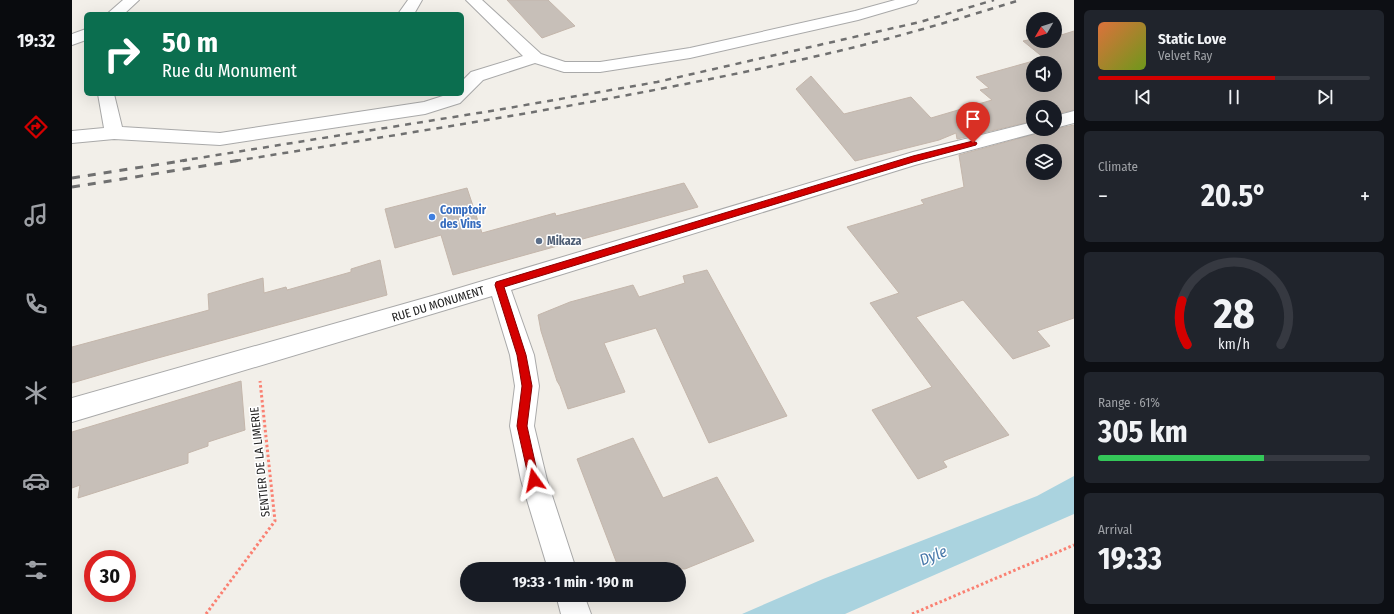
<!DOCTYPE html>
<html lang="en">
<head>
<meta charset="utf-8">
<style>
  :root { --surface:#171b24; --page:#20242c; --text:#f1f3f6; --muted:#9ea1a6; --line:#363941; --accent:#d40000 }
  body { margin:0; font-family:"Fira Sans Condensed",sans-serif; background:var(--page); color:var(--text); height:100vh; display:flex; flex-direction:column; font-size:15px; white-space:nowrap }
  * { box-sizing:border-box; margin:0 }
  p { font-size:13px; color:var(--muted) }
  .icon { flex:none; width:22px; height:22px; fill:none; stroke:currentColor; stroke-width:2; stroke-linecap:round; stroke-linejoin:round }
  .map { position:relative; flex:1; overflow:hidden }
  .panel { display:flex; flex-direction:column; gap:10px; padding:10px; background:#0d0f14; width:320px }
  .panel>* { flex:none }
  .hud { position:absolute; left:12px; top:12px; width:380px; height:84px; border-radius:6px; box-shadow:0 4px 16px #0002; background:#0b6e4f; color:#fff; overflow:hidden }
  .needle { width:26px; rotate:231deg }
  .controls { position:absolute; left:954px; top:12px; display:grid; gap:8px }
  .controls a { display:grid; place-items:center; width:36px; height:36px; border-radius:50%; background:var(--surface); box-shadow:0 4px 16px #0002; font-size:20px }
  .speed { position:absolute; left:12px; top:550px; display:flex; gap:8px; font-size:20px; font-weight:700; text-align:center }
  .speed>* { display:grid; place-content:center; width:52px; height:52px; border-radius:50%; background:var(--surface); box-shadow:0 4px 16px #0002; line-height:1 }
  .speed .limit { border:6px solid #d22; background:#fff; color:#111 }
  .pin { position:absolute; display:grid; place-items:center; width:34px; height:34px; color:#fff; margin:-41px -17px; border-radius:50% 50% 50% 0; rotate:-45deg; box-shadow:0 0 4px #0007 }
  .pin .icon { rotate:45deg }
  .me { position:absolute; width:44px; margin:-22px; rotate:348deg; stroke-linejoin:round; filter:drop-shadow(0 0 3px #0008) }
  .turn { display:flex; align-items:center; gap:14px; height:84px; padding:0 12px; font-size:18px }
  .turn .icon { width:52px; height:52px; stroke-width:2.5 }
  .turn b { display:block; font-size:28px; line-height:34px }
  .big { font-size:30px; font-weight:700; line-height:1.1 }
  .panel .tile { flex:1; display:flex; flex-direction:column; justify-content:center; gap:6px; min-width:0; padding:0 14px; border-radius:6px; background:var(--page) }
  .panel .dial { align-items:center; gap:0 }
  .dial svg { height:104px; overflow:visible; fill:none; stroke:var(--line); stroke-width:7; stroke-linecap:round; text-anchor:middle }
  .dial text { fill:var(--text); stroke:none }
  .song { display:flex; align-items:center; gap:12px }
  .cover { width:48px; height:48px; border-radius:6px; background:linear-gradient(135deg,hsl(20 70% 55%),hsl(80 70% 35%)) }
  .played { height:4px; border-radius:2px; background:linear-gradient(90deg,var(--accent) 65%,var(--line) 65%) }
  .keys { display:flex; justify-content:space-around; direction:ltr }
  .heat { display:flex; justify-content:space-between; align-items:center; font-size:22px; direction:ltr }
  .charge { height:6px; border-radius:3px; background:linear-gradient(90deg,#34c759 61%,var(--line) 0) }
  .trip { position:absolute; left:388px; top:562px; width:226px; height:40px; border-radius:20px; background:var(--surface); box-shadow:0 4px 16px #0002; font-weight:700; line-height:40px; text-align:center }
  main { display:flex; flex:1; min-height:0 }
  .menu { display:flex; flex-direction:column; width:72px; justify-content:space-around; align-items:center; background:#090b0e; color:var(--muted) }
  .menu .icon { width:28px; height:28px }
  .menu .on { color:var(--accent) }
  .menu b { font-size:18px; color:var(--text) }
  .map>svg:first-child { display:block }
  .water { fill:#aad3df }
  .building { fill:#c7bfb8; stroke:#c4b6ab; fill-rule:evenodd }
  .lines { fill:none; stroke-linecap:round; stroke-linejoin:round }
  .minor-casing { stroke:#a9a9a9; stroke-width:2 }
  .path { stroke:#fa8072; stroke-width:3; stroke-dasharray:2.5 2.5; stroke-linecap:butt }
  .minor { fill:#fff; fill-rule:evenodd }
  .rail-far1 { stroke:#707070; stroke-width:2.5; stroke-dasharray:6 6; stroke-linecap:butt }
  .rail { stroke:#707070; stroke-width:3; stroke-dasharray:8 8; stroke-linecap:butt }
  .route { fill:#d40000; stroke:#8a0000 }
  .shop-dot { fill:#3f7fe0; stroke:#fff; stroke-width:1.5 }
  .service-dot { fill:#5c6f8a; stroke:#fff; stroke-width:1.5 }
  .labels { text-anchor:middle; stroke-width:3; stroke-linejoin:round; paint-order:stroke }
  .shop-label { font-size:12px; font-weight:bold; fill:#366cbe; stroke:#fff; text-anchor:start }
  .service-label { font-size:12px; font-weight:bold; fill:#4e5e75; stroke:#fff; text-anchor:start }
  .street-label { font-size:12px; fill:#222; stroke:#fff }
  .near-water-label { font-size:16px; font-style:italic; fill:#4a7aab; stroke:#fff }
</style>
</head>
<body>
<main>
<nav class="menu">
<b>19:32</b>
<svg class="icon on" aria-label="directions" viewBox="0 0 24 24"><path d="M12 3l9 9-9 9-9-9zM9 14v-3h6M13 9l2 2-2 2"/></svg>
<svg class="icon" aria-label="music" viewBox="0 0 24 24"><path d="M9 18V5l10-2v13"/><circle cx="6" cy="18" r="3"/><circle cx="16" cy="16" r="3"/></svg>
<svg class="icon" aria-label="phone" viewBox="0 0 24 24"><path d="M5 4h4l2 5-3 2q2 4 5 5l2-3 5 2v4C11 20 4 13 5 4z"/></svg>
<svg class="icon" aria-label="climate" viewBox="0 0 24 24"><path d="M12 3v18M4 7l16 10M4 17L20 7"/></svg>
<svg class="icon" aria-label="car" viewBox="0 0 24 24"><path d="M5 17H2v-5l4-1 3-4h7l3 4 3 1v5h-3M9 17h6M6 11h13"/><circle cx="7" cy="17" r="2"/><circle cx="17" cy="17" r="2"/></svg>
<svg class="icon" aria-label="filters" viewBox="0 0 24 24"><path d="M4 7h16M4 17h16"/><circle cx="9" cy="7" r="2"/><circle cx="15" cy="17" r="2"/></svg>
</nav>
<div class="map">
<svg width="1002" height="614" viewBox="0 0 1002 614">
  <rect width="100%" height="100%" fill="#f2efe9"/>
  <path class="water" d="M1002,476V514L773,614H670L751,579L965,496Z"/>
  <path class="building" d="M435,0H476L503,26L470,38Z
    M1002,31V110L983,114V107H961V121L885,139L884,133L867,140L783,161L724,89L739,76L772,114L839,97L859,118L920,100L908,90L917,88L904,77L972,58L951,41L961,39V41H983V34L986,36ZM961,63H983V85H961Z
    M1002,125V318L965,331L978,346L941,359L891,300L844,317L937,435L871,461L875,467L846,479L800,410L860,387L798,303L827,293L775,227L852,204L849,200L892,187L887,155L967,133L970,129H983ZM961,151H983V173H961Z
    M612,183L626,207L381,275L369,235L323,248L313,209L395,188L410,233L483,213L484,216Z
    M308,260L315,295L75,361L0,383V347L137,310L136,294L191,278L192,293L214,287L215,290L279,272V269Z
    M635,270L715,416L637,443L584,328L532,343L553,392L496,409L488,386L485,381L469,331L466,315L498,302L561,285L567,297L613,283L611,276Z
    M169,381L173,430L136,442V446L116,453V463L6,498L8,485L0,488V432Z
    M561,438L591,498L645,477L682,541L613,569H547L505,459Z"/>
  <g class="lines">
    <g class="minor-casing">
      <path id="minor" d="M51,0H67L52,14H35Z
        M336,0H350L342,14H326Z
        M394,0H410L469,54L493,62H528L618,48L783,11L823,0H846L844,3L786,20L618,58L528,72H492L463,63L411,80L388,103L353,114L148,145L42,139L0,143V131L32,128L26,94H42L50,127L148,133L352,102L377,94H390V81L399,72L451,56Z
        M14,29V40L0,45V34Z
        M1002,111V123L983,128V116Z
        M961,122V129H969L967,132L843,165L439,290L462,355L467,386L462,426L475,480L504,569H476L449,480L438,426L443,386L438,355L420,296L0,422V398L374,292L841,152Z
        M484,595H512L519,614H489Z"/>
    </g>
    <path class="path" d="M134,614L203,521L188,381
      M840,614L1002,545"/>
    <use href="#minor" class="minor"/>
    <path class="rail-far1" d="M108,161L425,110L585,82L848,22L922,0
      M163,161C360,129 559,99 754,54C819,39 884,20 948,0"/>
    <path class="rail" d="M0,178L115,160
      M0,187L169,160"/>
  </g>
  <path class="route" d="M901,141L905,143L904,145L841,162L432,287L454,355L460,386L455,426L467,480L466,484L462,486L458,484L445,426L450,386L445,355L423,285L424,282L841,156Z"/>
  <circle class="shop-dot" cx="360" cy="217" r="4"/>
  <circle class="service-dot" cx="467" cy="241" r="4"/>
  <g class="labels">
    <g class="shop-label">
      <text x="368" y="214">Comptoir<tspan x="368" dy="14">des Vins</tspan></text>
    </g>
    <g class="service-label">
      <text x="475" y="245">Mikaza</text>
    </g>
    <g class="street-label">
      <text transform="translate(366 304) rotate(-17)" y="4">RUE DU MONUMENT</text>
      <text transform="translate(188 462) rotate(-96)" y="4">SENTIER DE LA LIMERIE</text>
    </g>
    <g class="near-water-label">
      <text transform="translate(861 555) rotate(-22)" y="6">Dyle</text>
    </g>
  </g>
</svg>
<div class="controls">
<a><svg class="needle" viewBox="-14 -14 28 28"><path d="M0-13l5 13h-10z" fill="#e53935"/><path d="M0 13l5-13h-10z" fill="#9ea1a6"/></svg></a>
<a><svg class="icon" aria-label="sound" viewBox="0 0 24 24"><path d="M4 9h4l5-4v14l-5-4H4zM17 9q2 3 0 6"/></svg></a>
<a><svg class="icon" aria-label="search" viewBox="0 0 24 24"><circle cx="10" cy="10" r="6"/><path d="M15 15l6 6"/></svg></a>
<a><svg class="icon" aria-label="layers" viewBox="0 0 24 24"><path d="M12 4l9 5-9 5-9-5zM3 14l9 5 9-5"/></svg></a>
</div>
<div class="speed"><div class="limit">30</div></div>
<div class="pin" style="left:901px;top:143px;background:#d93025"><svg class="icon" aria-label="arrive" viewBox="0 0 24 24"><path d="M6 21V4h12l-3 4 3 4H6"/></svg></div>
<svg class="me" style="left:462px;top:480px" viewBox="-20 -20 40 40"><path d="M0-17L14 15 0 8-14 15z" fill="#d40000" stroke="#fff" stroke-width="4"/></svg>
<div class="trip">19:33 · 1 min · 190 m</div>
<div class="hud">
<div class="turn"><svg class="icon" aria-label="right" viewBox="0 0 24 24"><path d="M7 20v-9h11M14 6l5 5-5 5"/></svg><div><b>50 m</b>Rue du Monument</div></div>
</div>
</div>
<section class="panel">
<div class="tile">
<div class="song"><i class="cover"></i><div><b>Static Love</b><p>Velvet Ray</p></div></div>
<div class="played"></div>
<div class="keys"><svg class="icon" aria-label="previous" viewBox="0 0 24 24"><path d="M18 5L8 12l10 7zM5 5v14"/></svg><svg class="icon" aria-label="pause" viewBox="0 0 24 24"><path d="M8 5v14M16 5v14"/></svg><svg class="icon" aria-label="next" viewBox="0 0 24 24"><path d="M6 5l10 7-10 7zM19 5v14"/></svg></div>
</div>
<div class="tile"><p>Climate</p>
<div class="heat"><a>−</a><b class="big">20.5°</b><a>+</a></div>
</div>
<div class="tile dial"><svg viewBox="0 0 100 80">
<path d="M14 69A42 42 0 1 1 86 69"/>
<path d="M14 69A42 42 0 0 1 10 35" stroke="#d40000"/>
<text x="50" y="56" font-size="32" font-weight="700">28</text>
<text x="50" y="72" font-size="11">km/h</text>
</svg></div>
<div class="tile"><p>Range · 61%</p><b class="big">305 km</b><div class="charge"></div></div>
<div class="tile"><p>Arrival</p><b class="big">19:33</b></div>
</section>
</main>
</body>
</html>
